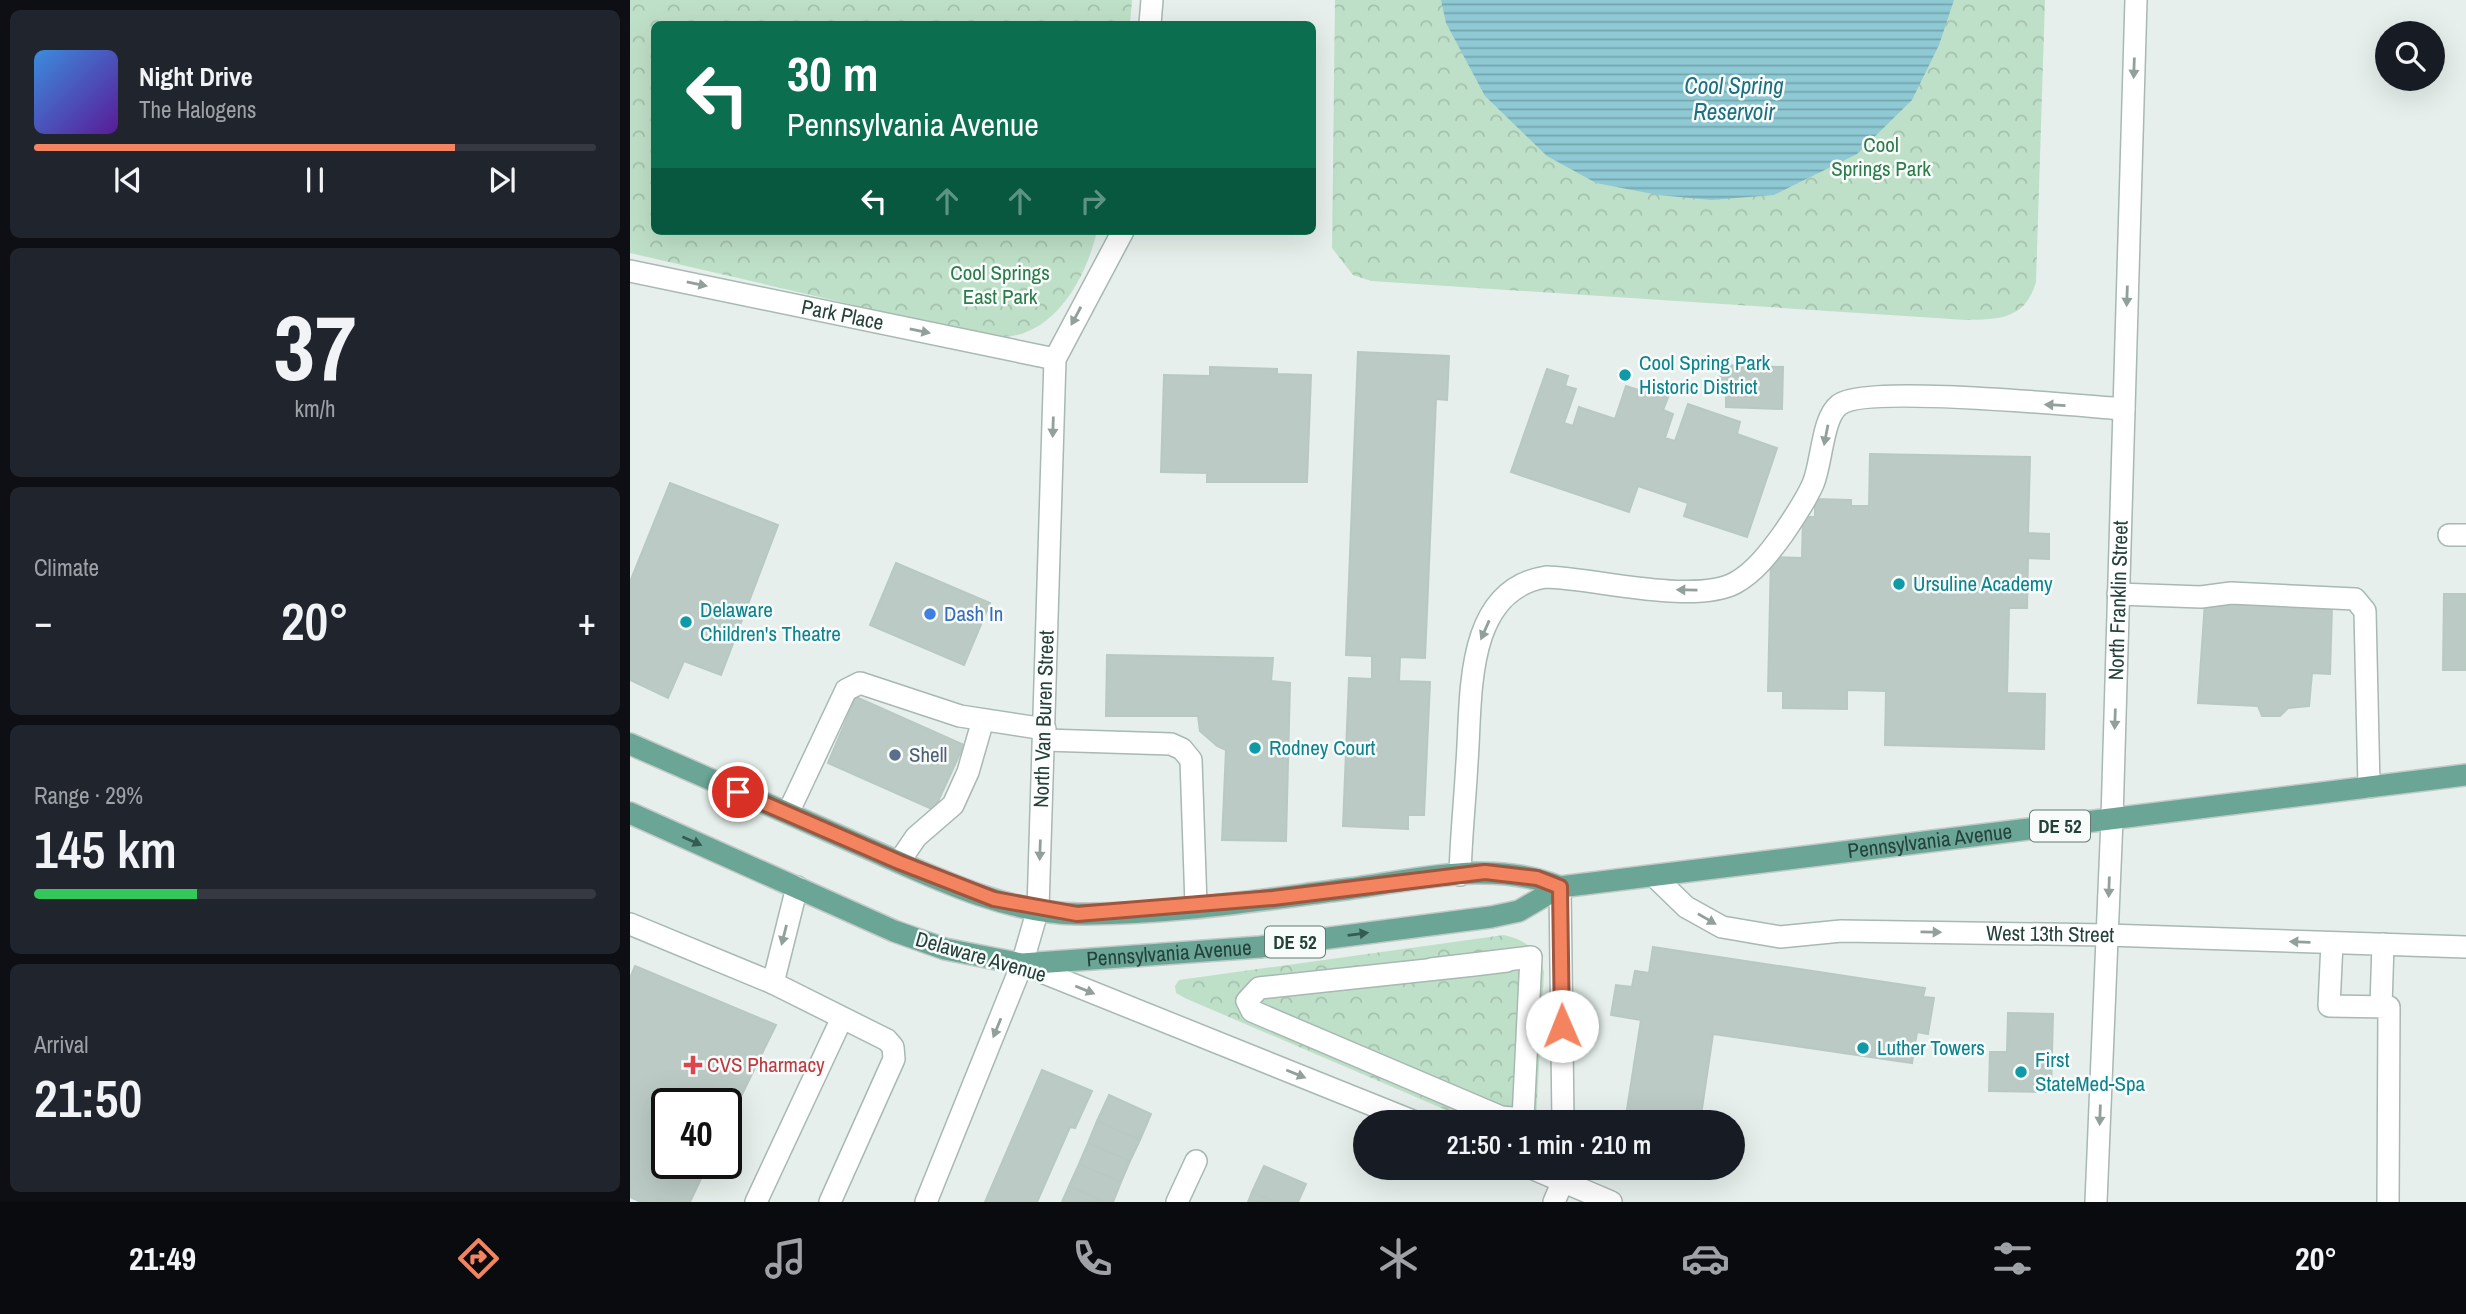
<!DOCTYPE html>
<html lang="en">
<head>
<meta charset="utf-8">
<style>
  :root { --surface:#171b24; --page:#20242c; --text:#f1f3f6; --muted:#9ea1a6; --line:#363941; --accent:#f4845f }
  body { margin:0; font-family:"Archivo Narrow",sans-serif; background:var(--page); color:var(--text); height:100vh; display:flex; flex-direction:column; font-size:26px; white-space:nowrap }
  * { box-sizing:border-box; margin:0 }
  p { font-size:23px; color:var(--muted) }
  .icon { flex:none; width:38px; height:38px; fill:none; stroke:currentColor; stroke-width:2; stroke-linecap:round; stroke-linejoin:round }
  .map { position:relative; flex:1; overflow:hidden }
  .sheet { display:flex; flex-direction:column; gap:10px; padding:10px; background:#0d0f14; width:630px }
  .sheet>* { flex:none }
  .top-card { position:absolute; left:21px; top:21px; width:665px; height:214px; border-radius:10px; box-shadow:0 7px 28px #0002; background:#0b6e4f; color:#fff; overflow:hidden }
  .fabs { position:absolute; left:1745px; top:21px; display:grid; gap:14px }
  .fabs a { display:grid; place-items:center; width:70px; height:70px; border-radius:50%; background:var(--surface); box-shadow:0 7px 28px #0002; font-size:35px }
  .speed { position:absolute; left:21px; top:1088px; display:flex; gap:14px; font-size:35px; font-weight:700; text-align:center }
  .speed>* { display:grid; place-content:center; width:91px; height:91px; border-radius:50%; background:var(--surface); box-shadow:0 7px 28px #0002; line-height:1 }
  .speed .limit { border:4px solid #111; border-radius:10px; background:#fff; color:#111 }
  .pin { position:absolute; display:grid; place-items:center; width:60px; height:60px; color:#fff; margin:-30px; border:4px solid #fff; border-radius:50%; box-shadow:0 2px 7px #0007 }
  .me { position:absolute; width:77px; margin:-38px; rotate:359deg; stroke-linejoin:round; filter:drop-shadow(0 0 5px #0008) }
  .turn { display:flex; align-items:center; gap:24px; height:147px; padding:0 21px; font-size:32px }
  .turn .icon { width:91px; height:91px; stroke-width:2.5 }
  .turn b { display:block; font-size:49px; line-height:60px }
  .lanes { display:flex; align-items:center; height:66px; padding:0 21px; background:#0003; justify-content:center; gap:35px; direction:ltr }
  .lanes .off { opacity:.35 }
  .big { font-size:52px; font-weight:600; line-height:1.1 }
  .sheet .widget { flex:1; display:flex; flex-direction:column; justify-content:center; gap:10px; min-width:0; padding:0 24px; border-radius:10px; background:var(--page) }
  .sheet .dial { align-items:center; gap:0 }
  .dial b { font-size:91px; line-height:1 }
  .song { display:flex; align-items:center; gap:21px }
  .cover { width:84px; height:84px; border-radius:10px; background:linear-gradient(135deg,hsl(210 70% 55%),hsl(270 70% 35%)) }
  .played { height:7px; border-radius:4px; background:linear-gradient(90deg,var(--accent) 75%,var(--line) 75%) }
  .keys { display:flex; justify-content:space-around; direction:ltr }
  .heat { display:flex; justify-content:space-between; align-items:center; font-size:38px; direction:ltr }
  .charge { height:10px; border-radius:5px; background:linear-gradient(90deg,#34c759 29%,var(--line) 0) }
  .trip { position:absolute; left:723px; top:1110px; width:392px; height:70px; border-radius:35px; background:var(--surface); box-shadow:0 7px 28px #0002; font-weight:600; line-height:70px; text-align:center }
  .tabs { display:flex; height:112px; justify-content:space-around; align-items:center; background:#090b0e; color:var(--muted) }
  .tabs .icon { width:49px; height:49px }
  .tabs .current { color:var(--accent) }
  .tabs b { font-size:32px; color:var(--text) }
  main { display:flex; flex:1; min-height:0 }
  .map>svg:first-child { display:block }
  .park { fill:url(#park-crowns) }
  .water { fill:url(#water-rules) }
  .building { fill:#bbcac4; stroke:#b8c9c2; stroke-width:2 }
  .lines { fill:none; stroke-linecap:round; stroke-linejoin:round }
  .minor-casing { stroke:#a8b8b2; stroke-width:24 }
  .major-casing { stroke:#c2cac8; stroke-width:24 }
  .minor { stroke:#fff; stroke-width:21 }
  .major { stroke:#6aa596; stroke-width:21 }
  .oneway { fill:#92a09c }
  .oneway2 { fill:#365b51 }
  .route-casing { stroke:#9f563e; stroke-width:18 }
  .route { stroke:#f4845f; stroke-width:12 }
  .culture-dot { fill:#0f9aa8; stroke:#f7fbf9; stroke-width:2.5 }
  .shop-dot { fill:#3f7fe0; stroke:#f7fbf9; stroke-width:2.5 }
  .service-dot { fill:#5c6f8a; stroke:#f7fbf9; stroke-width:2.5 }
  .health-dot { fill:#e0444e; stroke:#f7fbf9; stroke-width:2.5 }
  .labels { text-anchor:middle; stroke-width:5; stroke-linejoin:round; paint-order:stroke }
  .shield { fill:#f7fbf9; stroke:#637a73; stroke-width:2 }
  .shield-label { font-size:19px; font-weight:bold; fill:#24423a }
  .park-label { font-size:21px; fill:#2d7a4b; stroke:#f7fbf9 }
  .street-label { font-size:21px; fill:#24423a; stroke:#f7fbf9 }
  .culture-label { font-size:21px; fill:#0d838f; stroke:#f7fbf9; text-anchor:start }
  .shop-label { font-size:21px; fill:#366cbe; stroke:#f7fbf9; text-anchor:start }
  .service-label { font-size:21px; fill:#4e5e75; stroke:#f7fbf9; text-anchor:start }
  .health-label { font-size:21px; fill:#be3a42; stroke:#f7fbf9; text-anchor:start }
  .water-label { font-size:23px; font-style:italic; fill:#1c6f80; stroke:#f7fbf9 }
</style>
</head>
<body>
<main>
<section class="sheet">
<div class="widget">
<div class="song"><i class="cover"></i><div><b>Night Drive</b><p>The Halogens</p></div></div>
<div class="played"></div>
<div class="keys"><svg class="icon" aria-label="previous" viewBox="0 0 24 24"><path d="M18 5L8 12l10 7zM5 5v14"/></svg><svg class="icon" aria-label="pause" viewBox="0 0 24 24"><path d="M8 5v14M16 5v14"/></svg><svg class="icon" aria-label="next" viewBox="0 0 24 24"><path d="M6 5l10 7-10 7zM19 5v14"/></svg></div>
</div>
<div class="widget dial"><b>37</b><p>km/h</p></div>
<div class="widget"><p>Climate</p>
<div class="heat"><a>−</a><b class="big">20°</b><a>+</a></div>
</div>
<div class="widget"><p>Range · 29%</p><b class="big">145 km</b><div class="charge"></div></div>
<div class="widget"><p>Arrival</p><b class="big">21:50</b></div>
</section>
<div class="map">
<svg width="1836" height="1202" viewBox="0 0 1836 1202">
  <defs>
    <pattern id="park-crowns" width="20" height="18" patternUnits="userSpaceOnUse" patternTransform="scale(1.75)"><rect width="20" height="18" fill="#bfe0c8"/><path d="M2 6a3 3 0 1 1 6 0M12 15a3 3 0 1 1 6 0" fill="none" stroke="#a4c1ad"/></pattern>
    <pattern id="water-rules" width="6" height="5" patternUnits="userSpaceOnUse" patternTransform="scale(1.75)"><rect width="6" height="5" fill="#8ec9d4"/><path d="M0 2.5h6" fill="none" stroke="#74a5ad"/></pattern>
  </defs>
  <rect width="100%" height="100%" fill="#e6efeb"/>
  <path class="park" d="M0,0H502L500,24H24V231H467C455,282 421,342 362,337L0,253Z
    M705,0H1415L1406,282C1395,319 1371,319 1336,320L741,281L723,275L702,248Z
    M874,935C896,940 909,950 914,972L906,1122H844L557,999L546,993L545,986L549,980Z"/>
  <path class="water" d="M811,0H1324L1309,45L1282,100L1227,154L1144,195L1081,200L1028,195L966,183L917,156L855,96L816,23Z"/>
  <path class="building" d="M728,352L819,356L817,400L806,399L795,658L770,657L769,681L800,682L794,815H778V829L713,826L719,678L742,679V656L716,655Z
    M1091,365L1153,367L1152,409L1096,407V383H1090Z
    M580,367L647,369V374L681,375L677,482H577V473L531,472L534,375L580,376Z
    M917,369L938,376L935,386L946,389L934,423L943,426L949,407L985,419L996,386L1021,394L1025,384L1041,390L1033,410L1043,414L1035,438L1045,441L1058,404L1110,422L1107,434L1147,448L1117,537L1054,516L1058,503L1008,486L999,512L881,472Z
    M1240,454L1400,457L1398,533L1419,534V559L1398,558L1397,608H1379L1377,693L1415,694L1414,749L1255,745L1256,691L1217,690V709L1153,708V691H1138L1141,557L1172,558L1173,517H1185V499L1221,500V506H1239Z
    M40,483L148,525L91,675L54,661L38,698L0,680V582Z
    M266,563L360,603L334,665L240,625Z
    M1814,594H1836V670H1813Z
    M1575,602L1702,607L1700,674L1682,673L1679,706L1658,708L1650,716H1632L1628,706L1568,703Z
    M477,655L643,658L641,681L660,683L656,841L592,840L596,750L587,746L570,731L568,716H476Z
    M226,697L334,745L304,810L198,763Z
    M1023,947L1295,988L1293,997L1304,998L1298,1034L1287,1032L1282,1063L1083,1034L1070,1122H995L1011,1020L981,1015L986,985L1002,987L1005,971L1019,973Z
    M5,966L146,1025L96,1127V1104H37V1164H78L60,1202H11L0,1197V978Z
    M1378,1013L1423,1014L1421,1092L1359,1091L1360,1052H1377Z
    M412,1070L462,1091L445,1128L440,1127L407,1202H355Z
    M479,1095L521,1114L510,1140L467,1121Z
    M467,1121L510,1140L500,1161L458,1143Z
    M458,1143L500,1161L491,1182L449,1164Z
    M449,1164L491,1182L483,1202H475L439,1186Z
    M634,1166L676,1184L668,1202H645L622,1192Z
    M439,1186L475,1202H432Z
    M622,1192L645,1202H618Z"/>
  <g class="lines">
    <g class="minor-casing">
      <g id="minor">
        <path d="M520,24L522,0"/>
        <path id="s1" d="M0,271L425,359"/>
        <path d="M1819,535H1836"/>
        <path d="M1488,594L1571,597L1601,593L1725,599L1735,611L1739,787"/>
        <path d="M415,740L541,744L552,749L561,760L566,905"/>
        <path d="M158,813L216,690L230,683L330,716L415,729"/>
        <path d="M269,862L286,837L323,805L338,772L353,720"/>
        <path d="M830,875C831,837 835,800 837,762C842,699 833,590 916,577C964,578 1063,605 1105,583C1125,572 1140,552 1153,534C1164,518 1175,502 1183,484C1192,463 1192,418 1209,405C1235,384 1449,406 1494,409"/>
        <path id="s2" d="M1024,876L1056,907L1092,927L1150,937L1211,931L1477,935L1836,947"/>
        <path d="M930,887L933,1122"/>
        <path d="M0,924L143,983L257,1040L263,1047L264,1059L200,1202"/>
        <path d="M1702,943L1699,1006L1759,1007L1758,1202"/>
        <path d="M392,964L785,1122"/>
        <path d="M801,969L901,957L893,1119L871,1117L622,1011L617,1001L629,988L844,965L877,961"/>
        <path d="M143,983L167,887"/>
        <path d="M1751,1006L1753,944"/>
        <path d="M899,1167L981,1202"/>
        <path d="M126,1202L212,1018"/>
        <path id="s3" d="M296,1202L392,964L408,909L425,359L493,231"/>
        <path d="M547,1202L566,1161"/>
        <path d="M924,1202L933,1181V1168"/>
        <path id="s4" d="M1466,1202L1482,819L1506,0"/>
      </g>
    </g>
    <g class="major-casing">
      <g id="major">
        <path d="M0,744C74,777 149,809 223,842C293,872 370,913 448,914C536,915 630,900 717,889C787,880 862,859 930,887"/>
        <path id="s5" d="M0,813L264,931L315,949L392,964L630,947L861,917L889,911L930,887L1836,775"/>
      </g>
    </g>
    <use href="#minor" class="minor"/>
    <use href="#major" class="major"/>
  </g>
  <defs><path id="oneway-solid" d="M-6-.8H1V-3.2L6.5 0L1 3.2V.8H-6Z" transform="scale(1.75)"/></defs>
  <g class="oneway">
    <use href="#oneway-solid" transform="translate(1504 68) rotate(92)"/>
    <use href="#oneway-solid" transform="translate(67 284) rotate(12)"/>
    <use href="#oneway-solid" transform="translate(1497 296) rotate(92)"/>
    <use href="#oneway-solid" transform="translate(446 316) rotate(118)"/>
    <use href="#oneway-solid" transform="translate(290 331) rotate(12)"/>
    <use href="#oneway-solid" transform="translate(1425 405) rotate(-177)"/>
    <use href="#oneway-solid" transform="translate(423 427) rotate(92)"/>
    <use href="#oneway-solid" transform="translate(1196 435) rotate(101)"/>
    <use href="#oneway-solid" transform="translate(1057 590) rotate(-179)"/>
    <use href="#oneway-solid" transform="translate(855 630) rotate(114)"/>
    <use href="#oneway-solid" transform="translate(1485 719) rotate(92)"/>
    <use href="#oneway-solid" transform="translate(410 850) rotate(92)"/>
    <use href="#oneway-solid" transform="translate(1479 887) rotate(92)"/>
    <use href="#oneway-solid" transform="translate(1077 919) rotate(30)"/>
    <use href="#oneway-solid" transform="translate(1301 932) rotate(1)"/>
    <use href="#oneway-solid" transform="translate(154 935) rotate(104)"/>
    <use href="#oneway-solid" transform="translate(1670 942) rotate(-178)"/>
    <use href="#oneway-solid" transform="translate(455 990) rotate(22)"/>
    <use href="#oneway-solid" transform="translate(367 1028) rotate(112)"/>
    <use href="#oneway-solid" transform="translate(666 1074) rotate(22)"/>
    <use href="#oneway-solid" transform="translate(1470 1115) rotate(92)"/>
  </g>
  <g class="oneway2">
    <use href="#oneway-solid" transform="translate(62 841) rotate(24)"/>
    <use href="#oneway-solid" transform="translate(728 934) rotate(-7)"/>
  </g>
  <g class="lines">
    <g class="route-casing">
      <path id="route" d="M108,792L269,862L364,899L447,914L643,898L855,872L907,878L930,887L932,1026"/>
    </g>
    <use href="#route" class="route"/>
  </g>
  <g class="culture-dot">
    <circle cx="995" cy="375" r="7"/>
    <circle cx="1269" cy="584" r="7"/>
    <circle cx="56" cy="622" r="7"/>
    <circle cx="625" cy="748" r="7"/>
    <circle cx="1233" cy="1048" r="7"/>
    <circle cx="1391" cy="1072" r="7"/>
  </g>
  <circle class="shop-dot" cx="300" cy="614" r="7"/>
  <circle class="service-dot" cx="265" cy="755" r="7"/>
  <path class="health-dot" d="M59.5 1054.5h7v7h7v7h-7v7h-7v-7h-7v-7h7z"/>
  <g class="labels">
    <g class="shield">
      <rect x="1400" y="810.5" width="60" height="31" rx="5"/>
      <rect x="635" y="926.5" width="60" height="31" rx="5"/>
    </g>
    <g class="shield-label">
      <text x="1430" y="833">DE 52</text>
      <text x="665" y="949">DE 52</text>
    </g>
    <g class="park-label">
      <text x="1251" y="152">Cool<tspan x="1251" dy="24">Springs Park</tspan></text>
      <text x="370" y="280">Cool Springs<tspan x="370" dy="24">East Park</tspan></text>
    </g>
    <g class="street-label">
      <text dy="7" stroke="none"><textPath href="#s1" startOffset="217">Park Place</textPath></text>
      <text dy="7" stroke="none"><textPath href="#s4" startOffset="602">North Franklin Street</textPath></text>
      <text dy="7" stroke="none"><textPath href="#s3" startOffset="504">North Van Buren Street</textPath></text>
      <text dy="7" stroke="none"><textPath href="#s5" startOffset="1342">Pennsylvania Avenue</textPath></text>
      <text dy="7" stroke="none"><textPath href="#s2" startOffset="415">West 13th Street</textPath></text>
      <text dy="7" stroke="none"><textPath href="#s5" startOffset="569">Pennsylvania Avenue</textPath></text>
      <text transform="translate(351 957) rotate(16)" y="7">Delaware Avenue</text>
    </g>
    <g class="culture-label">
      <text x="1009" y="370">Cool Spring Park<tspan x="1009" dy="24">Historic District</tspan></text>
      <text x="1283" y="591">Ursuline Academy</text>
      <text x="70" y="617">Delaware<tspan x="70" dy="24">Children's Theatre</tspan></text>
      <text x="639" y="755">Rodney Court</text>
      <text x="1247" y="1055">Luther Towers</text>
      <text x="1405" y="1067">First<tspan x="1405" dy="24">StateMed-Spa</tspan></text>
    </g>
    <g class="shop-label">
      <text x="314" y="621">Dash In</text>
    </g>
    <g class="service-label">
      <text x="279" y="762">Shell</text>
    </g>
    <g class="health-label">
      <text x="77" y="1072">CVS Pharmacy</text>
    </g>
    <g class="water-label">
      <text x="1104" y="94">Cool Spring<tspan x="1104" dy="26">Reservoir</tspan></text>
    </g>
  </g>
</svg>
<div class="fabs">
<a><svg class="icon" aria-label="search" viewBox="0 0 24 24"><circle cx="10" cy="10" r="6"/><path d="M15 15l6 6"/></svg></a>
</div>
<div class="speed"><div class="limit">40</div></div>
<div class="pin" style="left:108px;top:792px;background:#d93025"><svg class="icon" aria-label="arrive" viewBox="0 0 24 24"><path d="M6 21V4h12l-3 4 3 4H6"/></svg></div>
<svg class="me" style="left:932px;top:1026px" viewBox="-20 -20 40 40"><circle r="19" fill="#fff"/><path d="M0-13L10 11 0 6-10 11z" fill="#f4845f"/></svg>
<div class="trip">21:50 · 1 min · 210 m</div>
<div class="top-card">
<div class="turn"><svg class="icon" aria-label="left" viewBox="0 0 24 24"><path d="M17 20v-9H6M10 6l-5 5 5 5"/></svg><div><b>30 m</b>Pennsylvania Avenue</div></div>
<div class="lanes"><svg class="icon" aria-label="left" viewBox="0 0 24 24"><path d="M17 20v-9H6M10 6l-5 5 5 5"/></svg><svg class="icon off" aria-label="ahead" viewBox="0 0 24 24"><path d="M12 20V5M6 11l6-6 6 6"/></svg><svg class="icon off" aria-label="ahead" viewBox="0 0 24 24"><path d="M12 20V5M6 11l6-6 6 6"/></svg><svg class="icon off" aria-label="right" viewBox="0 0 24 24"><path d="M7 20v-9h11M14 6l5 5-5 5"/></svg></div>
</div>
</div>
</main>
<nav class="tabs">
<b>21:49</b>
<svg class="icon current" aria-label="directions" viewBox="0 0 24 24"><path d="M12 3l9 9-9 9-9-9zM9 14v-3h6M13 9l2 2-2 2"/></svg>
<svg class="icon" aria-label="music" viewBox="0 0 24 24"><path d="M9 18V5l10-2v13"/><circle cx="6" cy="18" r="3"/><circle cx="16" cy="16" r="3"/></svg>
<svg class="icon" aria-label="phone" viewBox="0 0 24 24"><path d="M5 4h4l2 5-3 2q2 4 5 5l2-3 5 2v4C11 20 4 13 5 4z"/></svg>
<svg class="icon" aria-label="climate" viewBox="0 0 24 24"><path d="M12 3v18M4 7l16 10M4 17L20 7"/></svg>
<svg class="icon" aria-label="car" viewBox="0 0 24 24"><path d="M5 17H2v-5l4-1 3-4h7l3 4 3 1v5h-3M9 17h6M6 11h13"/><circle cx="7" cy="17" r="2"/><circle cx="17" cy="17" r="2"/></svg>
<svg class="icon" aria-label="filters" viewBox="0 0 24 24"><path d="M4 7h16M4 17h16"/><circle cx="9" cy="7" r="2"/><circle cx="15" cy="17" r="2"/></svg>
<b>20°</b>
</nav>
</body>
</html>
